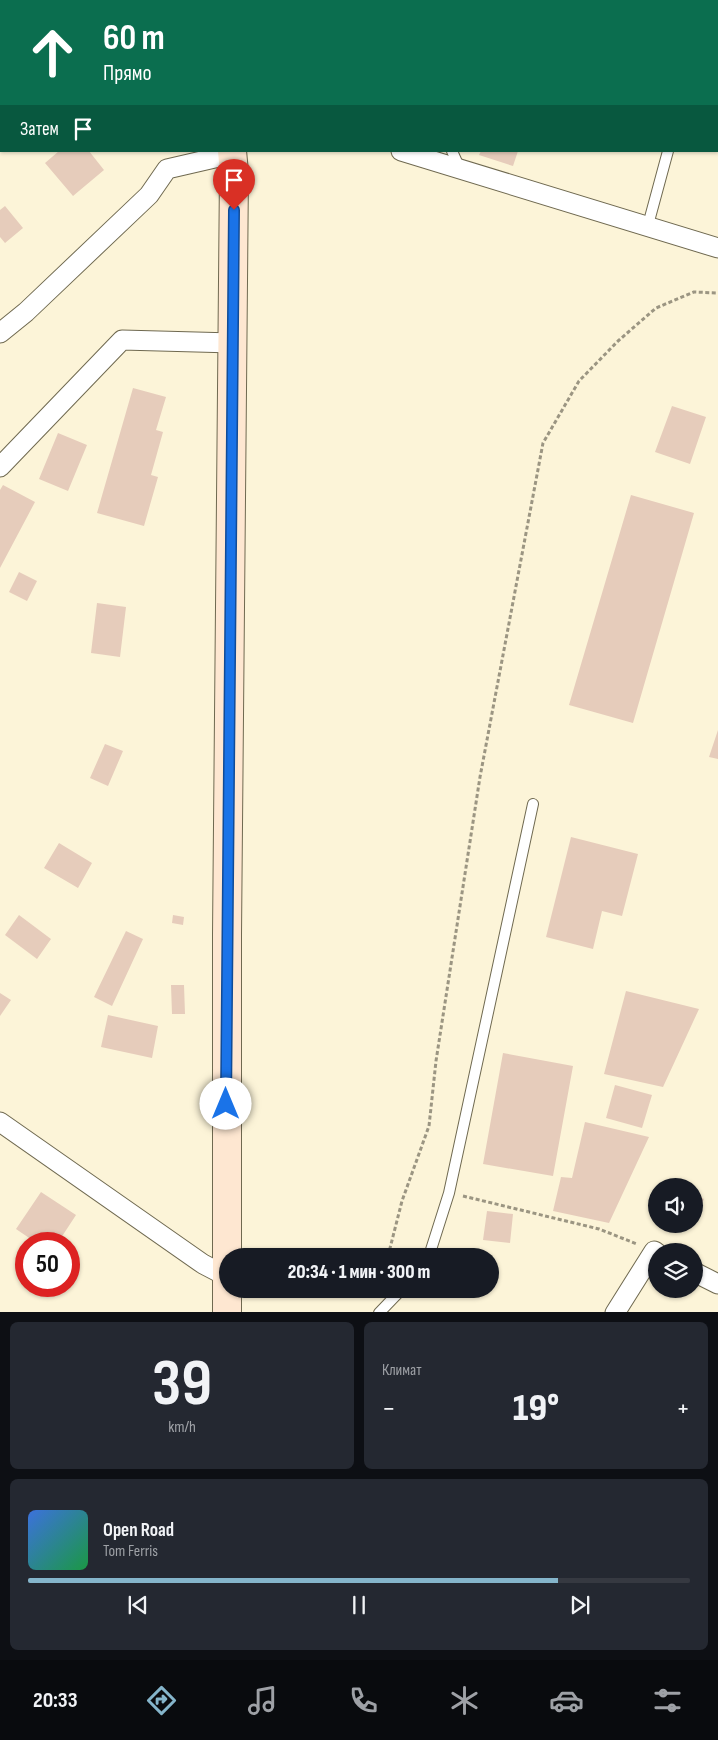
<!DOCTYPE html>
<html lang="ru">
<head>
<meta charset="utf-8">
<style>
  :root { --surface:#171b24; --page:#242831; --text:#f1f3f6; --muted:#9ea1a6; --line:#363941; --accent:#85b5cb }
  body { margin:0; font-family:"Sofia Sans Condensed",sans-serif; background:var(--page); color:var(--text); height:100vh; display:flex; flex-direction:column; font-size:19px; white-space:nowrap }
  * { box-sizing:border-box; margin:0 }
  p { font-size:16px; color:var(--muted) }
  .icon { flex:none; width:28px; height:28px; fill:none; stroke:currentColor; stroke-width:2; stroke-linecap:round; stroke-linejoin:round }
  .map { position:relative; height:1312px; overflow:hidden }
  .details { display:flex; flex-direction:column; gap:10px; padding:10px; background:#0d0f14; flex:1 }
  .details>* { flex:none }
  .guide { position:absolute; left:0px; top:0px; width:719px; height:152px; box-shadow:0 1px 4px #0004; background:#0b6e4f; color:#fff; overflow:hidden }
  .controls { position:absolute; left:648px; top:1178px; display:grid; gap:10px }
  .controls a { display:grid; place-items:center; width:55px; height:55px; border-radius:50%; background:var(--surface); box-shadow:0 1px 4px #0004; font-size:25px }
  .speed { position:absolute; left:15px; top:1232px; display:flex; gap:10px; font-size:25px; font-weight:700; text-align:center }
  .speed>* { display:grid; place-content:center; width:65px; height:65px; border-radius:50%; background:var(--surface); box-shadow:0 1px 4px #0004; line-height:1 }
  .speed .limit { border:8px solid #d22; background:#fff; color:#111 }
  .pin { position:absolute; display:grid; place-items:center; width:42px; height:42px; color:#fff; margin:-51px -21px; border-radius:50% 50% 50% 0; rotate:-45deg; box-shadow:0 0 5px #0007 }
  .pin .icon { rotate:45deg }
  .me { position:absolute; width:55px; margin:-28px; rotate:0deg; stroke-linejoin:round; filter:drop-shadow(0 0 4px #0008) }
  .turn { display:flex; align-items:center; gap:18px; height:105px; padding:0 20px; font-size:22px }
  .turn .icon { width:65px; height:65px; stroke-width:2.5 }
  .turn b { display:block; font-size:35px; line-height:42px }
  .then { display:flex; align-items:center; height:48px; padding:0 20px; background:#0003; gap:10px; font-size:19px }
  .big { font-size:38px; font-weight:800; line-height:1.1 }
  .details .widget { flex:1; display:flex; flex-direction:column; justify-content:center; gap:8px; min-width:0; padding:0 18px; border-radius:8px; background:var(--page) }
  .details .dial { align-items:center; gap:0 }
  .dial b { font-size:65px; line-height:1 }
  .song { display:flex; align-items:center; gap:15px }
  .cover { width:60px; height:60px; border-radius:8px; background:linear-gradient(135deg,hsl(220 70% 55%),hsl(140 70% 35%)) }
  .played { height:5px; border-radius:2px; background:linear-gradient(90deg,var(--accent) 80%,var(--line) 80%) }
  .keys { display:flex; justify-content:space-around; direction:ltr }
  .heat { display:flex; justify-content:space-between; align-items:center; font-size:28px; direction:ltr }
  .details .tiles { flex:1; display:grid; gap:10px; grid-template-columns:1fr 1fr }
  .widget:last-child { grid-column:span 2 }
  .trip { position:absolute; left:219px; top:1248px; width:280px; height:50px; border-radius:25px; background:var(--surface); box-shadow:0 1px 4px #0004; font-weight:800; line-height:50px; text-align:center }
  .menu { display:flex; height:80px; justify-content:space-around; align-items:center; background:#090b0e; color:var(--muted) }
  .menu .icon { width:35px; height:35px }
  .menu .selected { color:var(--accent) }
  .menu b { font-size:22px; color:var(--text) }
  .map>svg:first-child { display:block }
  .building { fill:#e6ccbb }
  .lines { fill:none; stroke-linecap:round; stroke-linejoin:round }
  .service-casing { stroke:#6f6950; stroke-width:12 }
  .minor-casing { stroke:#6f6950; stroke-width:21 }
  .secondary-casing { stroke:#6f6950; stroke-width:30 }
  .path { stroke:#9b9582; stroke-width:3; stroke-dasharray:4 2.5; stroke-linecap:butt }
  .service { stroke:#fff; stroke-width:10 }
  .minor { stroke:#fff; stroke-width:19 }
  .secondary { stroke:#fee7d1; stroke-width:28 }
  .route-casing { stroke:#114b97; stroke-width:12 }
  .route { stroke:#1a73e8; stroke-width:9 }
</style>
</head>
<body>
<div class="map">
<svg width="718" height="1313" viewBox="0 0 718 1313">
  <rect width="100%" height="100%" fill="#fcf4d8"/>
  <path class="building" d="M59,151H89L104,170L73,196L45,163Z
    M481,151H518L513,166L479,155Z
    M5,206L23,228L5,243L0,237V210Z
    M133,388L166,397L156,430L163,432L151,475L158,477L144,526L97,513Z
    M672,406L706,417L690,464L655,452Z
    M58,433L87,445L68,491L39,479Z
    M3,485L35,502L0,568V490Z
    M631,495L694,513L633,723L569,705Z
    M19,572L37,581L27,601L9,592Z
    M97,603L126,607L120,657L91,653Z
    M718,730V759L709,757Z
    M105,744L123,751L108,786L90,778Z
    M571,837L638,854L622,916L602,911L593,949L546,937Z
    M59,843L92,863L78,888L44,868Z
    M19,915L51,939L37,959L5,935Z
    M173,915L184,917L183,925L172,923Z
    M126,931L143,939L112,1006L94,997Z
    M171,985H184L185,1014H172Z
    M626,991L699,1009L663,1087L604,1074Z
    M0,993L11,1000L0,1016Z
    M108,1015L158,1026L152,1058L101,1047Z
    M503,1053L573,1066L553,1176L483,1164Z
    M615,1085L652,1095L642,1128L606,1118Z
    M585,1122L649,1137L609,1223L553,1211L561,1177L572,1178Z
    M41,1192L76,1215L57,1244H38L16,1229Z
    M694,1194L704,1199L694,1220Z
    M487,1211L513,1214L510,1243L483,1240Z"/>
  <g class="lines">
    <g class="service-casing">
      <path id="service" d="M290,0L294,1
        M586,0L588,1
        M127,1V0
        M388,1L389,0
        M718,16V15
        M452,151L460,169
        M648,225L668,151
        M429,1256L449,1193L533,804
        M379,1313L402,1289"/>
    </g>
    <g class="minor-casing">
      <path id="minor" d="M401,151L718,248
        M0,333L26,312L149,195L167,169L232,154
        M0,467L122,340L233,343
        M0,1122L203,1264L226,1276
        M694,1272L718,1284
        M615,1313L654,1251L656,1252"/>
    </g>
    <g class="secondary-casing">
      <path id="secondary" d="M0,11L1,12
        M227,1313V934L234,172L232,151"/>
    </g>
    <path class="path" d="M463,1196L599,1229L637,1244
      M388,1256L402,1201L429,1126L436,1061L480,777L543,443L579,381L618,341L656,308L694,292L718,293"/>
    <use href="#service" class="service"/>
    <use href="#minor" class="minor"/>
    <use href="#secondary" class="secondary"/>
  </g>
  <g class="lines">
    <g class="route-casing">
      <path id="route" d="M226,1104L234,210"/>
    </g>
    <use href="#route" class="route"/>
  </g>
</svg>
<div class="controls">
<a><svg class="icon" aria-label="sound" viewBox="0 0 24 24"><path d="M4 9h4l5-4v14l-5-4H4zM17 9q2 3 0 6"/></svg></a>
<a><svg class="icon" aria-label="layers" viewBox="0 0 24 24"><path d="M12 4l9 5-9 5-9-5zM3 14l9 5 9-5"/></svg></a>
</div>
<div class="speed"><div class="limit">50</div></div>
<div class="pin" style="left:234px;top:210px;background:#d93025"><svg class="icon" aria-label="arrive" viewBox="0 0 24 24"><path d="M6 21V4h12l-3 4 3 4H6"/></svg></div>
<svg class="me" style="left:226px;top:1104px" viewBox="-20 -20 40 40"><circle r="19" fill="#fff"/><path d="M0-13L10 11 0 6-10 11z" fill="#1a73e8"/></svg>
<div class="trip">20:34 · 1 мин · 300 m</div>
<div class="guide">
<div class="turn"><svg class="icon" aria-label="ahead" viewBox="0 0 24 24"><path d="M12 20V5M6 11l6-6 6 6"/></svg><div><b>60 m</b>Прямо</div></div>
<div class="then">Затем<svg class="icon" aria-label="arrive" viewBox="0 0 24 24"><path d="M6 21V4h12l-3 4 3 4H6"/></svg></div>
</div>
</div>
<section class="details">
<div class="tiles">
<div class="widget dial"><b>39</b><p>km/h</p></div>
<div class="widget"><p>Климат</p>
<div class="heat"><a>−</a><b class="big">19°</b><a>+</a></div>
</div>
<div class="widget">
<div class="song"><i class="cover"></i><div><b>Open Road</b><p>Tom Ferris</p></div></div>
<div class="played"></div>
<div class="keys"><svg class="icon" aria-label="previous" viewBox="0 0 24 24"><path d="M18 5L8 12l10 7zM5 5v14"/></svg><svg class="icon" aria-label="pause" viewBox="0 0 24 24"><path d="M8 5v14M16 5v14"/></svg><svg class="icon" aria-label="next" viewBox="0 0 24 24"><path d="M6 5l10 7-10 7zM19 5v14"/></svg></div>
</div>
</div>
</section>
<nav class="menu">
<b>20:33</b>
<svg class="icon selected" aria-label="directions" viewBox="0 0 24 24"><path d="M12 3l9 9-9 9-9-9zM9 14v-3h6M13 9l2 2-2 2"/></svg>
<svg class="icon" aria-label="music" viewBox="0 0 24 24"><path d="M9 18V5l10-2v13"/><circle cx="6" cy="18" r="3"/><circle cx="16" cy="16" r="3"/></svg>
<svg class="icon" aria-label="phone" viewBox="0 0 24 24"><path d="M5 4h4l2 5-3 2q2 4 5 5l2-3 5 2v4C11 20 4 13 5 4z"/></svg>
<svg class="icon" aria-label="climate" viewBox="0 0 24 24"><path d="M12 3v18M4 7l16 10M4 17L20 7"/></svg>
<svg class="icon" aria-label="car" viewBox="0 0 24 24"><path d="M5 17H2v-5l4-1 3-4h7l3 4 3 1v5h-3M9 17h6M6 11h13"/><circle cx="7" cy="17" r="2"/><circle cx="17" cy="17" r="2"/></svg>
<svg class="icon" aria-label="filters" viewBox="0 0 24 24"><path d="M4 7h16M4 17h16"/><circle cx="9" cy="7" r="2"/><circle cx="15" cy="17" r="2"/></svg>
</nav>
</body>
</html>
